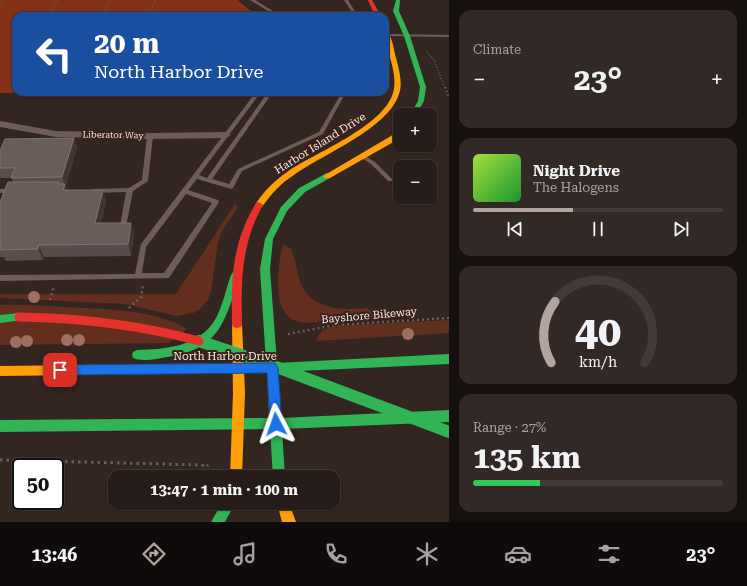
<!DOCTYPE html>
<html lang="en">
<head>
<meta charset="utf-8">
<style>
  :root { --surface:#261c19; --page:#322926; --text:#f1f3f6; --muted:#a4a1a2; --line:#423a38; --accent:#b4a49f }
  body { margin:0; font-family:"Roboto Serif",serif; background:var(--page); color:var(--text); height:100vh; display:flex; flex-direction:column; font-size:15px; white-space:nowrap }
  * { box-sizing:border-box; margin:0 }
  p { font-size:13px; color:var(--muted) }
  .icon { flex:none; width:22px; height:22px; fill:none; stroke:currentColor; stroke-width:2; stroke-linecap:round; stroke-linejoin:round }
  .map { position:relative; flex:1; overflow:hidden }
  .details { display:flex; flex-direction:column; gap:10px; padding:10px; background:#150f0e; width:298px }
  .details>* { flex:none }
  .top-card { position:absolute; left:12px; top:12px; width:377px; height:84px; border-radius:12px; box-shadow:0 1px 3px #0004,0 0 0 1px var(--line); background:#1a4fa0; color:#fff; overflow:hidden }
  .fabs { position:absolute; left:393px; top:108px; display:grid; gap:8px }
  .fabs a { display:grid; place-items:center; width:44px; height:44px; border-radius:8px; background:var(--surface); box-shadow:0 1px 3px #0004,0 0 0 1px var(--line); font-size:20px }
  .speed { position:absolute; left:12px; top:458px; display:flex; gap:8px; font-size:20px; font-weight:700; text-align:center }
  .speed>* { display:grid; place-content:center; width:52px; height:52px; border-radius:50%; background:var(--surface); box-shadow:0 1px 3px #0004,0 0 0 1px var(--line); line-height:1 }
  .speed .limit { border:2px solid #111; border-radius:6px; background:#fff; color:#111 }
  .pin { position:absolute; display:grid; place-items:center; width:34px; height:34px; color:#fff; margin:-17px; border-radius:8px; box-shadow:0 2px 6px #0006 }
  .me { position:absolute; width:44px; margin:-22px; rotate:356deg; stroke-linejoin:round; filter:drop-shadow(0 0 3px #0008) }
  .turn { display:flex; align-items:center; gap:14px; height:84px; padding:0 16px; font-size:18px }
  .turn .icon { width:52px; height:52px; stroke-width:2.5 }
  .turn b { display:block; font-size:28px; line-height:34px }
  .big { font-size:30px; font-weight:700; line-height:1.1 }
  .details .tile { flex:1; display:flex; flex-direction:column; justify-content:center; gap:6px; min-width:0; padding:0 14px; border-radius:12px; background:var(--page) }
  .details .dial { align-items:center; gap:0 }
  .dial svg { height:104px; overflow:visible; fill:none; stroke:var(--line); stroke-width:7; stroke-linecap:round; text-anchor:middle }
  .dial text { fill:var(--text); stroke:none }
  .song { display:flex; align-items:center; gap:12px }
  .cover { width:48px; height:48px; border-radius:6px; background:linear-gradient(135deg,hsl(80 70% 55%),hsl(130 70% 35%)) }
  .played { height:4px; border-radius:2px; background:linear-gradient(90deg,var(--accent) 40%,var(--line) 40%) }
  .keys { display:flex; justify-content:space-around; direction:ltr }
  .heat { display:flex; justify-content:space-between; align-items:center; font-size:22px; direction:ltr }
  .charge { height:6px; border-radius:3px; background:linear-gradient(90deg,#34c759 27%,var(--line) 0) }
  .trip { position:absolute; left:108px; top:470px; width:232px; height:40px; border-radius:12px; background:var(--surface); box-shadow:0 1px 3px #0004,0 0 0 1px var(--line); font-weight:700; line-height:40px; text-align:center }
  .menu { display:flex; height:64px; justify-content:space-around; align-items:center; background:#0f0b0a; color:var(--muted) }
  .menu .icon { width:28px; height:28px }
  .menu .active { color:var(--accent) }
  .menu b { font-size:18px; color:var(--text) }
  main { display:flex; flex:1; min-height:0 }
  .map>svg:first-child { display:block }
  .green { fill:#622f1e }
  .water { fill:#843116 }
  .pier { fill:#332621 }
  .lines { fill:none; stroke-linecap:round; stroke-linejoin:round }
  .path-far3 { stroke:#6b5c57; stroke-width:1.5; stroke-dasharray:1 2; stroke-linecap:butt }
  .path-far2 { stroke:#6b5c57; stroke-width:2; stroke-dasharray:1.5 2.5; stroke-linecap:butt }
  .path-far1 { stroke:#6b5c57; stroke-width:2.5; stroke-dasharray:2 3; stroke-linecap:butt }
  .path { stroke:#6b5c57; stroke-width:3; stroke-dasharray:2.5 4; stroke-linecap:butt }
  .lane { fill:#6f5c56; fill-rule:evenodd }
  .street { fill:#6f5c56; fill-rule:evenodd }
  .fast { fill:#30b455; fill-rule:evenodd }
  .slow { fill:#ff9f0a; fill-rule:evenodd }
  .jam { fill:#e5322d; fill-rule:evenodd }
  .fast-bridge-far1 { stroke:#30b455; stroke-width:9 }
  .fast-bridge { stroke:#30b455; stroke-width:12 }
  .jam-bridge { stroke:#e5322d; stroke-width:9 }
  .tree { fill:#9f7061 }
  .wall { fill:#584d4a }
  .shaded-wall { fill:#423632 }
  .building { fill:#695d5a; stroke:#807370 }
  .route { fill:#1a73e8; stroke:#114b97 }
  .labels { text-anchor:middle; stroke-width:4; stroke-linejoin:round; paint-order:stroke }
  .far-street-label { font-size:9px; fill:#f9e8e3; stroke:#3a221a }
  .street-label { font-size:11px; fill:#f9e8e3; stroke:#3a221a }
</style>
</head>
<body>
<main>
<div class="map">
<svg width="449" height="522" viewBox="0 0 449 522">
  <rect width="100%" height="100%" fill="#332621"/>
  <path class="green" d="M235,204L238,207L222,231L218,242L211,292L208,300L199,310L193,313L176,316L126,304L0,298V294H176Z
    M283,244L291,249C296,259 296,269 299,279C308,309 341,311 367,308L379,318L305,323C269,321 277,268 283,244Z
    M0,305C21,304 43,306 64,307C102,309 155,309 187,329L169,343L0,345Z
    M449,320V333L316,341C319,331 325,329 334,326Z"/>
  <path class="water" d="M0,0H238L256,16H16V92H226L214,95L0,94Z"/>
  <path class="pier" d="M207,92H228L226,94L214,97L0,96V93H195Z"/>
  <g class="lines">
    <path class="path-far3" d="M0,5L4,0
      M47,16L58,0
      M102,16L111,0
      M150,16L155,0
      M427,52L434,60L445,88"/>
    <path class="path-far2" d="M445,87L449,98"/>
    <path class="path-far1" d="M50,300L54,286
      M129,308L141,297L143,285
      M288,334L335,325L449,318"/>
    <path class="path" d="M0,460L202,465L206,467L208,465"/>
    <path class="lane" d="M250,0H255L281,16H276Z
      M344,0H348L356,13L344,16H336L352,12Z
      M385,34L449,35V37L385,36Z
      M256,92H261L199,175L207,178L268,92H273L212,179L229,184L238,169L319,132L342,92H346L323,134L242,171L233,188L231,189L197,179L188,190L218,200L219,202L169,278L0,281V275L135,274L141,244ZM186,194L212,203L164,273H142L146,247Z
      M150,134L153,136L148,181L133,191L125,232L122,234L119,232L126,192L94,193L91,191L94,189L129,188L142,180L147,136Z
      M362,154L375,162L393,180L392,181H388L371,164L360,157L359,156Z
      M0,189H12L15,191L12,193H0Z"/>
    <path class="street" d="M0,121L56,131L150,133L226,132L231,135L226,138L150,139L56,137L0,127Z"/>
    <path class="fast" d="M396,0H400L399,11L410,36L426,87L424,101L416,115H410L418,101L420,87L404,36L393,11Z
      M327,173L330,174L331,176L330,178L305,192L287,211L273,239L270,269L277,363L449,354V364L277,372L281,418L449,410V422L282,429L285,477H273L270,429L0,432V420L269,418L267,372L164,374L160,372L159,369L160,366L164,364L266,363L260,269L265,239L281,207L299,188Z
      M236,271L239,272L241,275C224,320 222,349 167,357C157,359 143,362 133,358L132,355L133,352L137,350C166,349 200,347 216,318C223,305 226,289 231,275L233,272Z
      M19,313L22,314L24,317L22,320L0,323V315Z
      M222,503H235L225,522H211Z"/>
    <path class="slow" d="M385,30C392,34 394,50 396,58C399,69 403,83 399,94C388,129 323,154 294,175C281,183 271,194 262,207H256L255,205C263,192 274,181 287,172C314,153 383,127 393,93C399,73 385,51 385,30Z
      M400,129V135L397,140L330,178H324L323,176L391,136L398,130Z
      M237,320L241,321L242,324L245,393L242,477H230L233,393L232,324L233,321Z
      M164,364L168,366L169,369L168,372L164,374L0,376V366Z
      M277,503H289L296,522H282Z"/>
    <path class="jam" d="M368,0H372L381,16H375Z
      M259,202L263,205C241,244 241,281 242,324L241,327L237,328L233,327L232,324C231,278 232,243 256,203Z"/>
    <path class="fast-bridge-far1" d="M199,341L202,342"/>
    <path class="fast-bridge" d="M199,341L271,365L449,432"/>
    <path class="jam-bridge" d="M19,317C80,318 140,325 199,341"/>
  </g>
  <g class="tree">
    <circle cx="34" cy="297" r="6"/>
    <circle cx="408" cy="334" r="6"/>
    <circle cx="67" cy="340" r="6"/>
    <circle cx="79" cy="340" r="6"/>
    <circle cx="27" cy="341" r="6"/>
    <circle cx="16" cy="342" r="6"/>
  </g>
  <path class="wall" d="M77,147L66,185L67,190H103L106,202L101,223L134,234L131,256L44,257L43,260L6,261L4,257H0V202L13,182L12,178H0V151Z"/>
  <path class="shaded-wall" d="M74,138L77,147L66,185L69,196L63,190L65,186L62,177Z
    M103,190L106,202L98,235L95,223Z
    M131,223L134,234L131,256L128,244Z
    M39,245L44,257L43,260L38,249Z"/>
  <path class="building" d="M74,138L62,177L11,178L15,168H0V151L5,139Z
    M8,182H59L58,184H65L63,190H103L95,223H131L128,244L39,245L38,249L0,250L1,246H0V202Z"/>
  <path class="route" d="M272,363L276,364L278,368L282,424L280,428L276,430L272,428L270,424L267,373L60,375L56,373L55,370L56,366L60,365Z"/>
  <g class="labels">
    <g class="far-street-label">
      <text transform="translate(113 135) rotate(1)" y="3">Liberator Way</text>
    </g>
    <g class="street-label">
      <text transform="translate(320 143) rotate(-32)" y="4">Harbor Island Drive</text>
      <text transform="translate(369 315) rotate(-5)" y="4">Bayshore Bikeway</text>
      <text x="225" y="360">North Harbor Drive</text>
    </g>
  </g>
</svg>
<div class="fabs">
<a>+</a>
<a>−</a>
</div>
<div class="speed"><div class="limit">50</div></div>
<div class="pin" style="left:60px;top:370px;background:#d93025"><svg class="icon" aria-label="arrive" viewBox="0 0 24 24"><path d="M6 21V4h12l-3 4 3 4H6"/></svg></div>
<svg class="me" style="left:276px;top:424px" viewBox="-20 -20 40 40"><path d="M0-17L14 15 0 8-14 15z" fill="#1a73e8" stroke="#fff" stroke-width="4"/></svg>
<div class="trip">13:47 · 1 min · 100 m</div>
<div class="top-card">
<div class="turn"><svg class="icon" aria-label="left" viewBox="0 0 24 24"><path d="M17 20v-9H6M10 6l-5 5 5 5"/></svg><div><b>20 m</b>North Harbor Drive</div></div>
</div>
</div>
<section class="details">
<div class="tile"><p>Climate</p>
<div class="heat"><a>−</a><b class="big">23°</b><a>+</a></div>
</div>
<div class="tile">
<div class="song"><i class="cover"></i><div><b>Night Drive</b><p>The Halogens</p></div></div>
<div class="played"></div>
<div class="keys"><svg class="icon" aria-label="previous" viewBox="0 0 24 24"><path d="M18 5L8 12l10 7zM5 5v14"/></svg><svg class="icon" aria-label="pause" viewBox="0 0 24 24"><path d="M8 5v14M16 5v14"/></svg><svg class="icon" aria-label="next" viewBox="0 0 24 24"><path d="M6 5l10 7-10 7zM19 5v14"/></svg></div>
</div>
<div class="tile dial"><svg viewBox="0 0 100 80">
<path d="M14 69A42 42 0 1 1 86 69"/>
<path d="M14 69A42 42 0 0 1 17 22" stroke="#b4a49f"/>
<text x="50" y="56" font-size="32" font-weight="700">40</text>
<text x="50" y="72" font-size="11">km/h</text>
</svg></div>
<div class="tile"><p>Range · 27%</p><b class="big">135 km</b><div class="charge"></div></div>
</section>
</main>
<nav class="menu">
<b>13:46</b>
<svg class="icon active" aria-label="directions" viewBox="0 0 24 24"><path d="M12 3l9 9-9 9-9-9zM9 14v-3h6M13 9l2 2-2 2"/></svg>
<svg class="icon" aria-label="music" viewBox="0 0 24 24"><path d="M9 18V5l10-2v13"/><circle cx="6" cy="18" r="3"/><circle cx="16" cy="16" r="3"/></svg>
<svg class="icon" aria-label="phone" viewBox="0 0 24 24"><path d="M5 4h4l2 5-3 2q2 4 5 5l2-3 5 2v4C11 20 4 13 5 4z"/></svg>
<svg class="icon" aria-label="climate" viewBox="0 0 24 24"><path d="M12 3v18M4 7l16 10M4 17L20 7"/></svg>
<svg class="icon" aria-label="car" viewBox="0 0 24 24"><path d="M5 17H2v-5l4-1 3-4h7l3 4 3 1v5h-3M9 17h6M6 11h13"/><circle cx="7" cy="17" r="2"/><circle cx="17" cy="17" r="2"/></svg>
<svg class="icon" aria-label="filters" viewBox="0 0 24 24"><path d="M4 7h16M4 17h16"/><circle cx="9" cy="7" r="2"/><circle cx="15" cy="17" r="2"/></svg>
<b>23°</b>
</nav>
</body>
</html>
